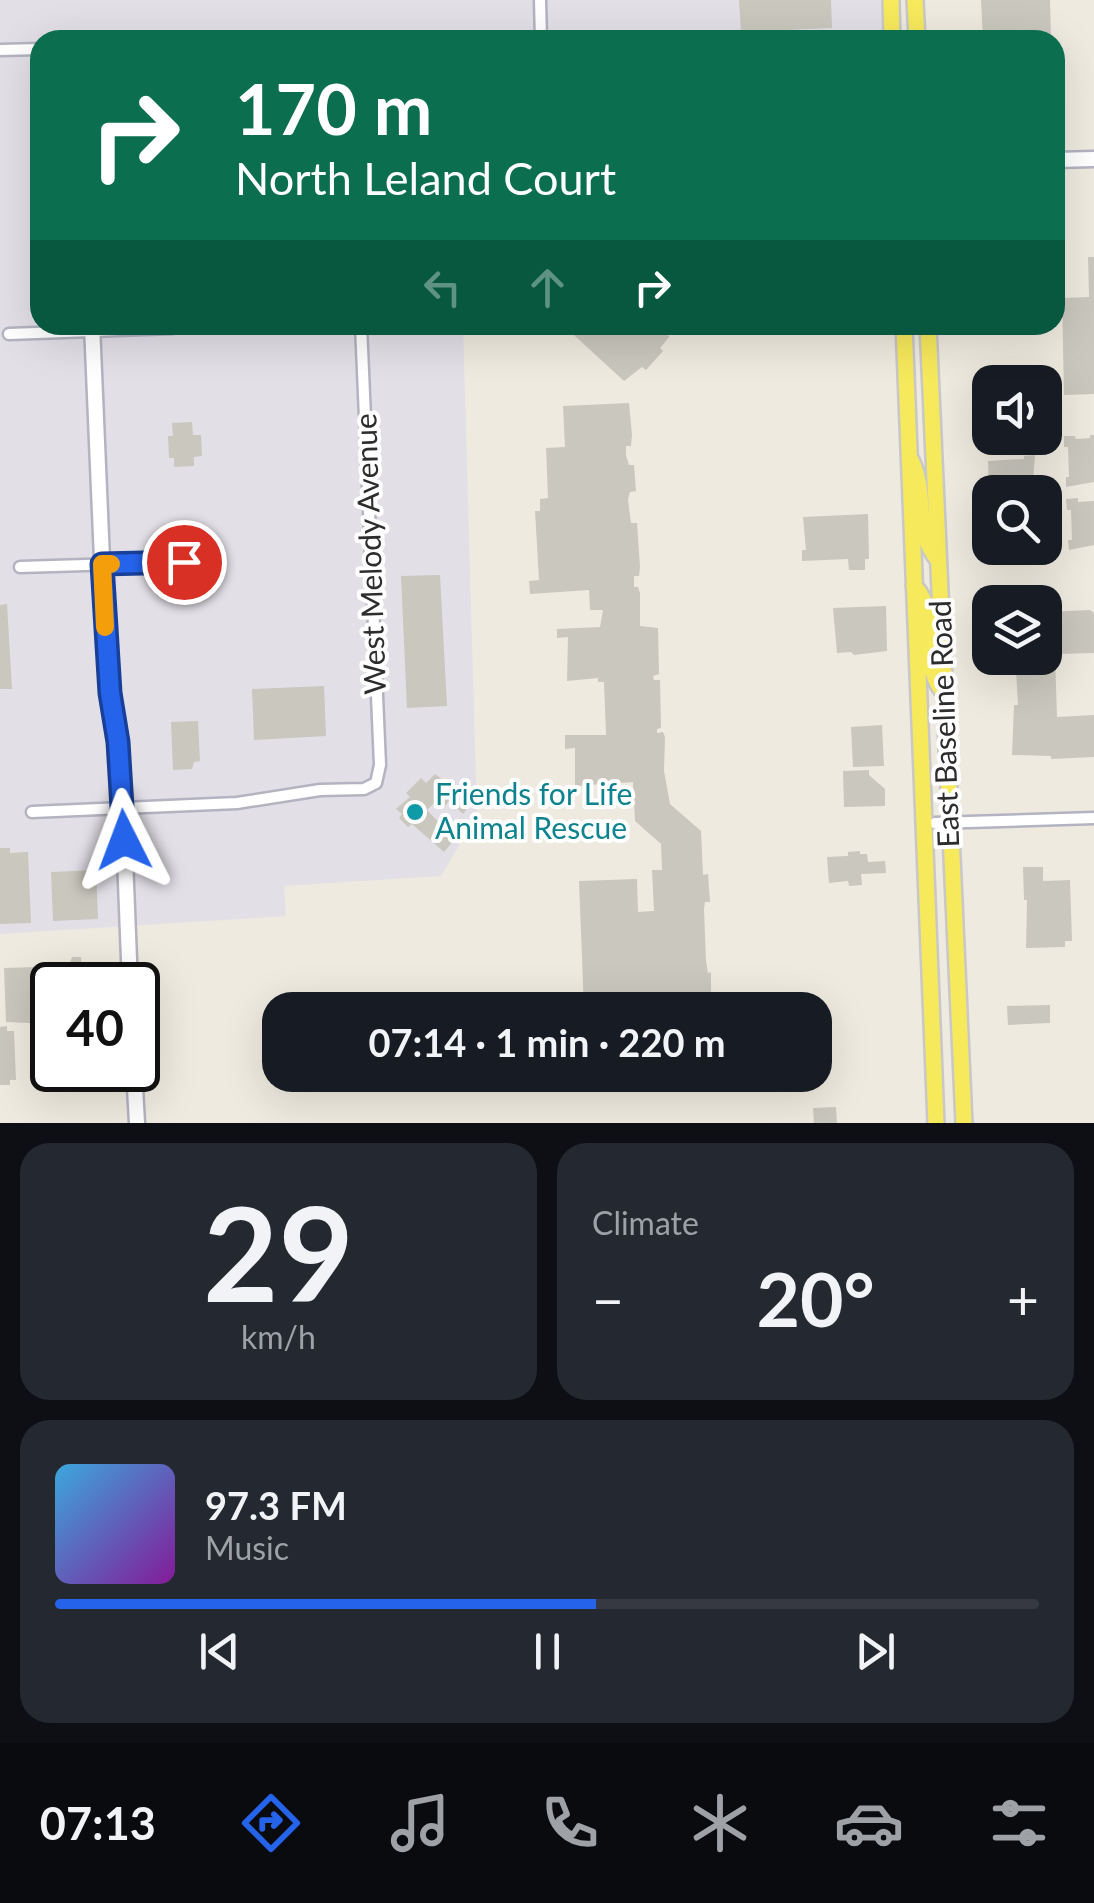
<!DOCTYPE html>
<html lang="en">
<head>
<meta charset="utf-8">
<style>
  :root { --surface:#171b24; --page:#242831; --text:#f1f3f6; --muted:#9ea1a6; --line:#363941; --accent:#2563eb }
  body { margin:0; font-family:Lato,sans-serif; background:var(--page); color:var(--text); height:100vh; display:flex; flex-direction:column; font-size:38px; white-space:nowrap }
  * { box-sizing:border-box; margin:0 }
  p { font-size:32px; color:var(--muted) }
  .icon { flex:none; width:55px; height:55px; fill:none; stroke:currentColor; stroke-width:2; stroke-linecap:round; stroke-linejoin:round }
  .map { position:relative; height:1123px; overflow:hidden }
  .drawer { display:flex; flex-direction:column; gap:20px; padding:20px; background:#0d0f14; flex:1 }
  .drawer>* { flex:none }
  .guide { position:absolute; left:30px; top:30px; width:1035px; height:305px; border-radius:30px; box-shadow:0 10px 40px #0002; background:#0b6e4f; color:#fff; overflow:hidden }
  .buttons { position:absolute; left:972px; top:365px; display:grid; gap:20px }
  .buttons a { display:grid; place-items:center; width:90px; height:90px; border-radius:20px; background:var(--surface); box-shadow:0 10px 40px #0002; font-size:50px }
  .speed { position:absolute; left:30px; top:962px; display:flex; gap:20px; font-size:50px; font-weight:700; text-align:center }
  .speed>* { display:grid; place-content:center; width:130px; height:130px; border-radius:50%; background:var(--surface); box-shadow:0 10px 40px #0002; line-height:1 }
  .speed .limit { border:5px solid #111; border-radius:15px; background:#fff; color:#111 }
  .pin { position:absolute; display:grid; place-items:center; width:85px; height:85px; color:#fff; margin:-42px; border:5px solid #fff; border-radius:50%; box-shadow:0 2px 10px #0007 }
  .me { position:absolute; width:110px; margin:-55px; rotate:357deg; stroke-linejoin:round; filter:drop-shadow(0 0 8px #0008) }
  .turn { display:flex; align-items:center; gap:35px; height:210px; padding:0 40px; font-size:45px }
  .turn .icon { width:130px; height:130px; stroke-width:2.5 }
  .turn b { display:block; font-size:70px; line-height:85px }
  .lanes { display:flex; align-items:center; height:95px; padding:0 40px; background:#0003; justify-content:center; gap:50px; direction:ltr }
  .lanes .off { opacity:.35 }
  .big { font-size:75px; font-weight:700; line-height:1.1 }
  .drawer .widget { flex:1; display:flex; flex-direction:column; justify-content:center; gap:15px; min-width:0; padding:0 35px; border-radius:30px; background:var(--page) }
  .drawer .dial { align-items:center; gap:0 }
  .dial b { font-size:130px; line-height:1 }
  .song { display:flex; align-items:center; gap:30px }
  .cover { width:120px; height:120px; border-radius:15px; background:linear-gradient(135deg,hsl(200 70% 55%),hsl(290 70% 35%)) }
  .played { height:10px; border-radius:5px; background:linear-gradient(90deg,var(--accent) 55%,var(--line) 55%) }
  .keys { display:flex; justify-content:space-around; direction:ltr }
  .heat { display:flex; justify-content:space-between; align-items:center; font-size:55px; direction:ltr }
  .drawer .tiles { flex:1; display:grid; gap:20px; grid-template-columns:1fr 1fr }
  .widget:last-child { grid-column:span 2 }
  .trip { position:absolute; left:262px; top:992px; width:570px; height:100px; border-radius:30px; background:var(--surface); box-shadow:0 10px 40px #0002; font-weight:700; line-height:100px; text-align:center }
  .dock { display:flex; height:160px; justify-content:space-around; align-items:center; background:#090b0e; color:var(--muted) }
  .dock .icon { width:70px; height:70px }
  .dock .selected { color:var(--accent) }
  .dock b { font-size:45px; color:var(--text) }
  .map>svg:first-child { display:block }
  .industrial { fill:#e3dfe7 }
  .building { fill:#cac7be }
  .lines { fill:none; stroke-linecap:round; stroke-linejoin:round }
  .street-casing { stroke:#b3b3c1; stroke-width:15 }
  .secondary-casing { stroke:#b3b3c1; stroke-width:19 }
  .primary-casing { stroke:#c8c8c8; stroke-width:20 }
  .street { stroke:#fff; stroke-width:10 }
  .secondary { stroke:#fff; stroke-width:14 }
  .primary { stroke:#f7e95c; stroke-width:15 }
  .route-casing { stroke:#184099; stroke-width:25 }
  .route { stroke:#2563eb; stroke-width:18 }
  .slow { stroke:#f59e0b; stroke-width:18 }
  .culture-dot { fill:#0f9aa8; stroke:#fff; stroke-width:4 }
  .labels { text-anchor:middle; stroke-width:8; stroke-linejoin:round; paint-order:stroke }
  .street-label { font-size:30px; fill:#2d2d2d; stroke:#fff }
  .culture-label { font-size:30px; fill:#0d838f; stroke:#fff; text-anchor:start }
</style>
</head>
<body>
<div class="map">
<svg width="1094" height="1123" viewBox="0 0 1094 1123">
  <rect width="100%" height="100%" fill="#efeadf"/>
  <path class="industrial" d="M0,0H881L882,40H40V325H463L477,816L441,876L284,886L286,916L0,934Z"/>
  <path class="building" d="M739,0H831L832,28L741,32Z
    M981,0H1050L1051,40H983Z
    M1088,257H1094V394L1064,395L1062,298L1089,297Z
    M563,325H680L667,335L670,336L660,348L663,351L646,370L642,367L624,381Z
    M629,403L632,435L631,446H626V455L629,465H634L636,491L630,492L628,500L631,523H637L640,567L639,576H634V587H638L640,593V626L658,628L659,674L653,676L654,680H660L661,728L657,729V733L663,732L665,737L664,771L670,804L701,831L703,875L708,874L710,902H705L704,909L706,961L708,973L711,972V1010H584L579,881L637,879L638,912L654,911L652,870H662L661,844L635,821L633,782L575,786V748L565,749V735H606L604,682H598V678L567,681L568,637L557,638V629L600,627L603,610H590L589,590L530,594L529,581L539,580L535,511H540V499L548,498L546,448L565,447L563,406Z
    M192,422L193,435H201L202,456L194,457V466L174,467V458H169L168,436H173L172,423Z
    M1090,435H1094V482L1066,487V477H1069L1068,447H1064V436H1075L1076,439L1090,438Z
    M1035,455L1033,481H1036L1037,492H989L988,461L1024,459V456Z
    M1078,498V502L1094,501V545L1069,550L1068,540H1072L1071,510H1067L1066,499Z
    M868,514L869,559H865V570H849L848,559L802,561V550H806L803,517Z
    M440,575L447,706L407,708L401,576Z
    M7,604L12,689H0V605Z
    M886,606L887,651L854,655L851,652L837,653L833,608Z
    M1090,610L1094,613V653L1055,654L1057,717L1094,715V757L1051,759V756L1012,755L1014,705H1018L1016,670H1012L1011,658H1045V612Z
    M324,686L326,736L254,740L252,689Z
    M198,721L200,761L194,762L192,769L173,770L171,722Z
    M882,725L884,766L853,767L851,727Z
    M869,770V775L885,789V806L844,807L843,771Z
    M435,774L455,789L450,793L454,797L463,788L474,799L463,814L449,801L444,807L437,800L427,810L455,839L444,852L412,824L408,827L399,818L402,814L396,809L410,797L406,793L421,778L426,783Z
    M0,848H10V853L28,852L31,923L0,924Z
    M860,851V854H867L868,862L885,861L886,873L861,874L862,885L849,886L848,881L829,883L827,857L848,856V852Z
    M1023,867H1043V881L1070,880L1072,941H1065V947L1026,948L1027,900H1024Z
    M96,870L98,919L53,921L51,872Z
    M72,957H81L82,985H52V1024L6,1022L4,968L69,966Z
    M1050,1005V1023L1008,1025L1007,1006Z
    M7,1026V1031H14L16,1080H10V1085H0V1027Z
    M836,1107L837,1123H814L813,1108Z"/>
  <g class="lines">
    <g class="street-casing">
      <path id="street" d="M540,0L541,40
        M0,50L40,49
        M9,334L173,328
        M20,567L183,562
        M32,812L237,803L320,790L364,789L376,783L380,765L361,325
        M935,823L1094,818"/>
    </g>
    <g class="secondary-casing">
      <path id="secondary" d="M1055,160L1094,159
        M92,325L105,630L123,807L130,985
        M134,1070L137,1123"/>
    </g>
    <g class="primary-casing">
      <path id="primary" d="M891,0L892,40
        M915,0L917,40
        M904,325L936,1123
        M928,325L964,1123
        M911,460C929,498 911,526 938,560
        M914,586C942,614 918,657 941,689"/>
    </g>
    <use href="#street" class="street"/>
    <use href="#secondary" class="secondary"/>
    <use href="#primary" class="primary"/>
  </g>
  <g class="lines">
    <g class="route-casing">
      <path id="route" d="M124,840L118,742L110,693L102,564L184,562"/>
    </g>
    <use href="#route" class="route"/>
    <path class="slow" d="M105,627L102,564H111"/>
  </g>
  <circle class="culture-dot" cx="415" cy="812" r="10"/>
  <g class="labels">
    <g class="street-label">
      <text transform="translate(371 554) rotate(-92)" y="10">West Melody Avenue</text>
      <text transform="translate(945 724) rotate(-92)" y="10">East Baseline Road</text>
    </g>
    <g class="culture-label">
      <text x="435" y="805">Friends for Life<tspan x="435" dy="34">Animal Rescue</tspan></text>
    </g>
  </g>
</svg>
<div class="buttons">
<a><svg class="icon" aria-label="sound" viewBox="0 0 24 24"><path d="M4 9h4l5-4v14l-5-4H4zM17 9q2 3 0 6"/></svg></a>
<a><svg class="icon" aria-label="search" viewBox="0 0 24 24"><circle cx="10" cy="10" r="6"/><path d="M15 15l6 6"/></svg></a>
<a><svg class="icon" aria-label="layers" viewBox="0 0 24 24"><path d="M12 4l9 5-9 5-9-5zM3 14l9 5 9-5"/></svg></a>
</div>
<div class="speed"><div class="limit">40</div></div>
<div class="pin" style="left:184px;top:562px;background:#d93025"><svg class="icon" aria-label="arrive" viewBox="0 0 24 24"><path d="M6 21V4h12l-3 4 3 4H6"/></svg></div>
<svg class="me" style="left:124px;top:840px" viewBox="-20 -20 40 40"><path d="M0-17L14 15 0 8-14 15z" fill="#2563eb" stroke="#fff" stroke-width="4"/></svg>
<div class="trip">07:14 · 1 min · 220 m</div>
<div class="guide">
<div class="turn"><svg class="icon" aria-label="right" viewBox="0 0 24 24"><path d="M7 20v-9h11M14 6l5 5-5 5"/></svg><div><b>170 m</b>North Leland Court</div></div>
<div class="lanes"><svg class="icon off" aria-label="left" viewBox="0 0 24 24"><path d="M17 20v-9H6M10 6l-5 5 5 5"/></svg><svg class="icon off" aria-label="ahead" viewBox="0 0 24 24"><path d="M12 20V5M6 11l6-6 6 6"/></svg><svg class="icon" aria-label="right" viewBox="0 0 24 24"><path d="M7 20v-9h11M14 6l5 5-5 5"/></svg></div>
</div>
</div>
<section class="drawer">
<div class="tiles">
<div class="widget dial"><b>29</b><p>km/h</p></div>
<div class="widget"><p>Climate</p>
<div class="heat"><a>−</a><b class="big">20°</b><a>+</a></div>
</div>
<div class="widget">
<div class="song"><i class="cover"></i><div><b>97.3 FM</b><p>Music</p></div></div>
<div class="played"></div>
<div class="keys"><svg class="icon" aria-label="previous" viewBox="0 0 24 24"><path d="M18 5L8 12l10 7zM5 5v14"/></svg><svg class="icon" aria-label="pause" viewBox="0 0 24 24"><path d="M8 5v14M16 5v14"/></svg><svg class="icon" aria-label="next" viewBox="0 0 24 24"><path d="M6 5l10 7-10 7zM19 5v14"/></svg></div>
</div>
</div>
</section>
<nav class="dock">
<b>07:13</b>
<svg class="icon selected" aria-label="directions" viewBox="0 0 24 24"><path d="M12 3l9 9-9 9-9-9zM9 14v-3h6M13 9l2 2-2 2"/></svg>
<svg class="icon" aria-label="music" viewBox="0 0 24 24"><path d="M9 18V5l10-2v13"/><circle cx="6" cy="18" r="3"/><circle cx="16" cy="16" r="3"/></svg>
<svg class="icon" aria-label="phone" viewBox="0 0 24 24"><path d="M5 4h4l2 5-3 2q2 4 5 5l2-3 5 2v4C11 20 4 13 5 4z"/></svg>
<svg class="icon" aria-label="climate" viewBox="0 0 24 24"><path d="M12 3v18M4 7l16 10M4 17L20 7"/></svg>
<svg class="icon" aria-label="car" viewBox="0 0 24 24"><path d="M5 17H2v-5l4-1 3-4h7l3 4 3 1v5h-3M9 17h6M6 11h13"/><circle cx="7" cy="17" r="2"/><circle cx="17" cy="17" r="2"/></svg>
<svg class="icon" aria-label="filters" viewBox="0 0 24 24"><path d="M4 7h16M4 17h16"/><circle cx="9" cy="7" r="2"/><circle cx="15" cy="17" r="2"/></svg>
</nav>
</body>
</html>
